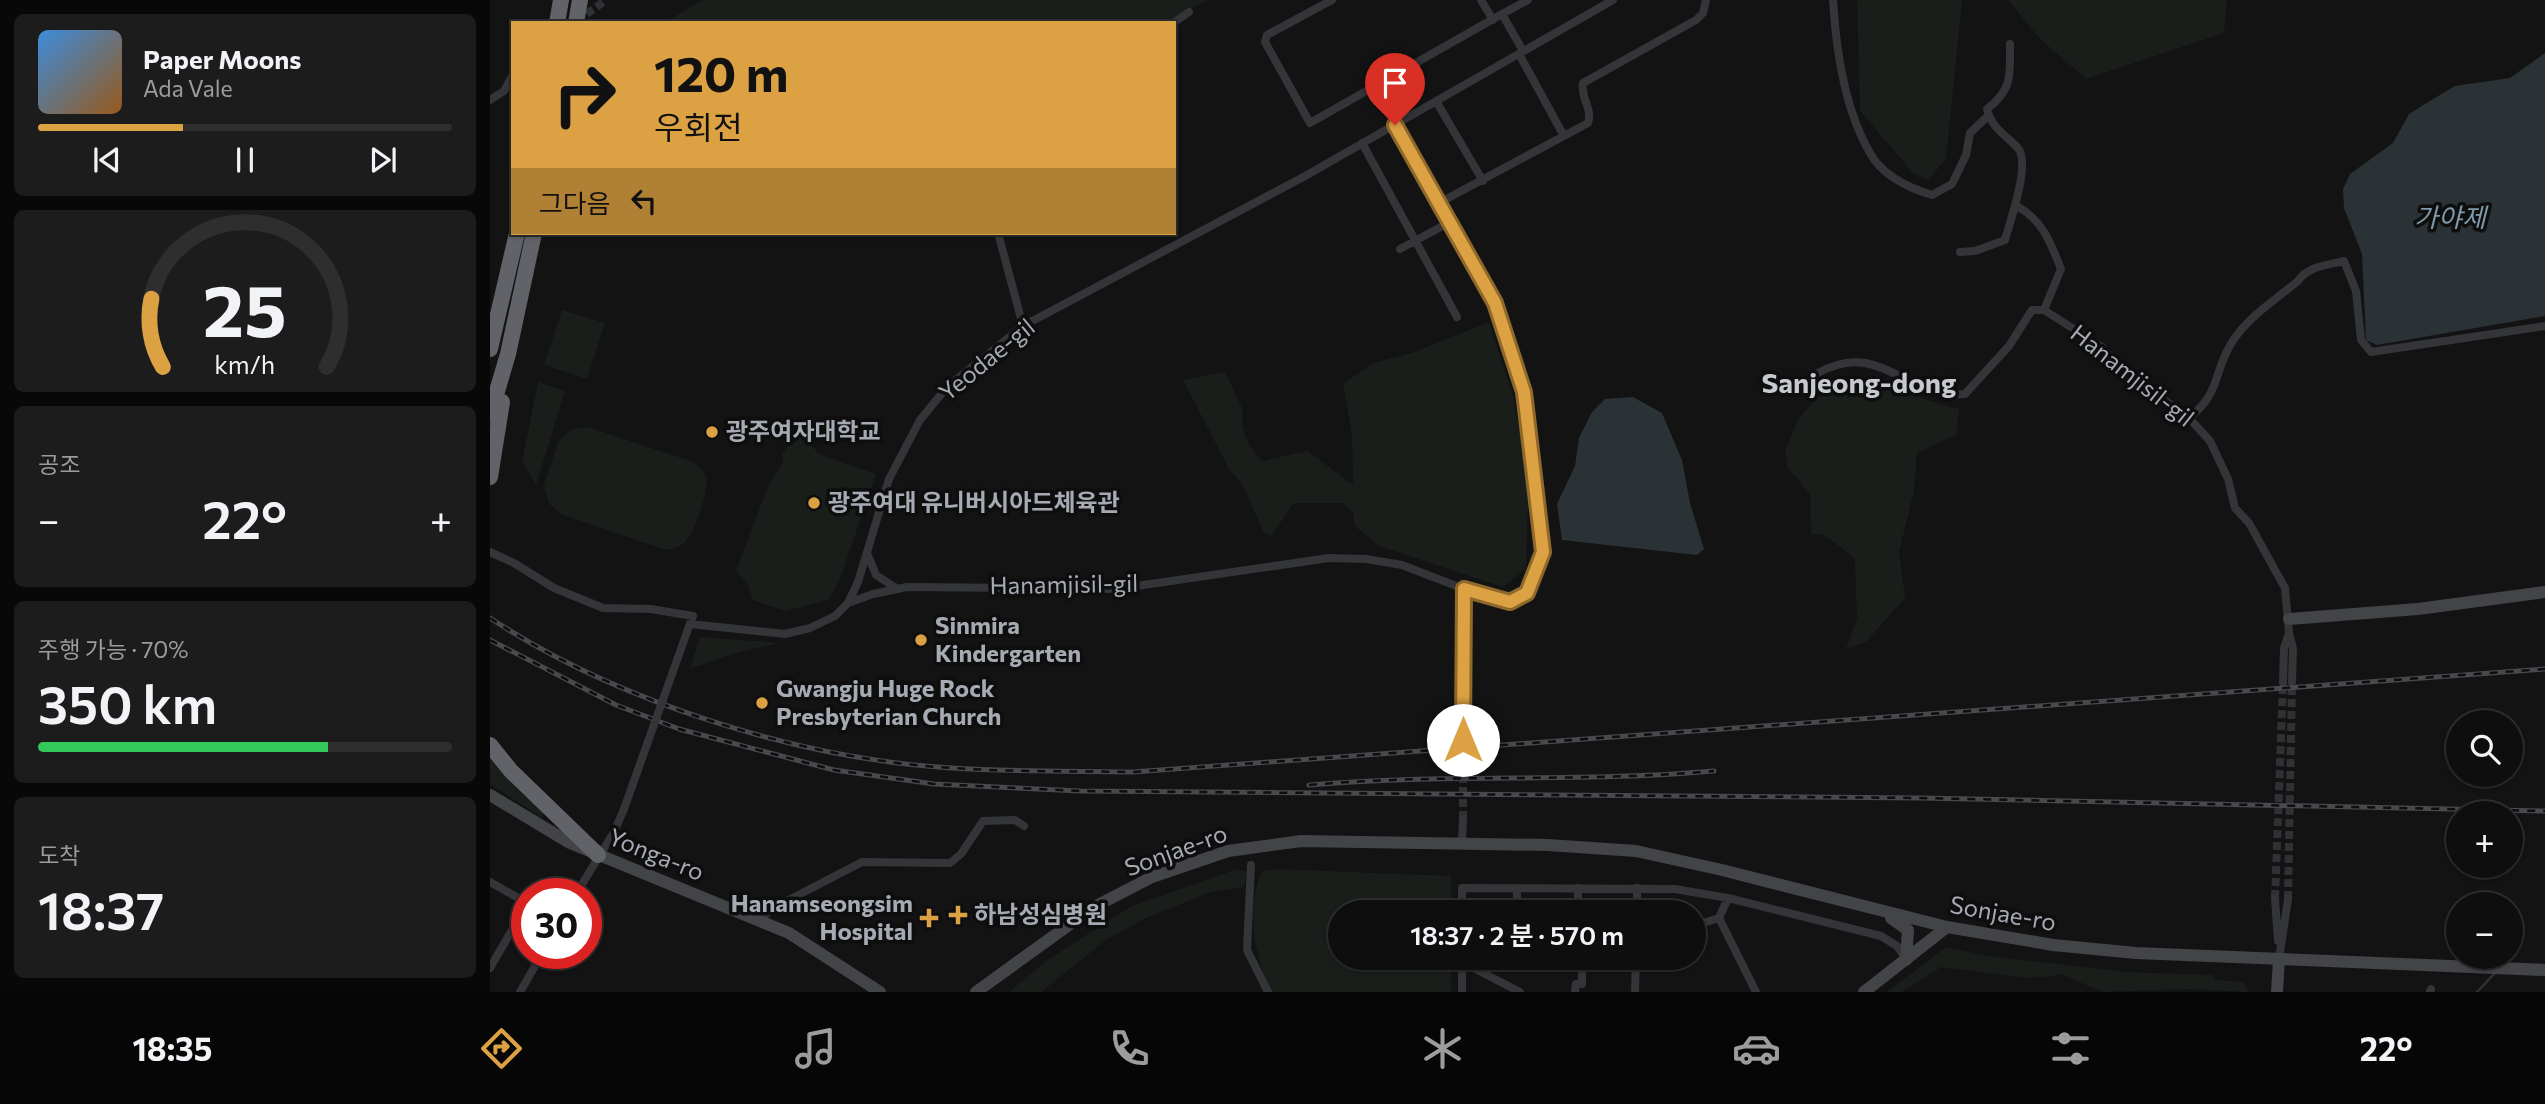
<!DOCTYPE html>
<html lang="ko">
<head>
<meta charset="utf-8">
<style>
  :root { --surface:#0e0e0f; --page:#1c1c1d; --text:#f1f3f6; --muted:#9b9c9e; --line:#2e2e2f; --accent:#dca142 }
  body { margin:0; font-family:Commissioner,"Noto Sans KR",sans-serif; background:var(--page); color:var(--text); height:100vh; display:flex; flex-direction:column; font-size:26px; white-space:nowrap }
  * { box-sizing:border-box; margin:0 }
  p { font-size:23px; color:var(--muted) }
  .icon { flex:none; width:38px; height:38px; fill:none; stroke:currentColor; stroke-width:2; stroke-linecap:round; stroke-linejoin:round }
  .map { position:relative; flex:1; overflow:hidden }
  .panel { display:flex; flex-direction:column; gap:14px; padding:14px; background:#080808; width:490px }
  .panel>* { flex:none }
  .hud { position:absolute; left:21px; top:21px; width:665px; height:214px; border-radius:0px; box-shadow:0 2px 5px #0004,0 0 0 2px var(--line); background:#dca142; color:#111; overflow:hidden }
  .controls { position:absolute; left:1956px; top:710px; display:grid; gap:14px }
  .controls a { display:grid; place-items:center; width:77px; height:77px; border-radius:50%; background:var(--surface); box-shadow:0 2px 5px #0004,0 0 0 2px var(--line); font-size:35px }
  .speed { position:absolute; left:21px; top:878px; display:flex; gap:14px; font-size:35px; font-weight:700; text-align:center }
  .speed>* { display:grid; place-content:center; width:91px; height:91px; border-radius:50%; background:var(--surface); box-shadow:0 2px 5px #0004,0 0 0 2px var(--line); line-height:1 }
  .speed .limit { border:10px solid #d22; background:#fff; color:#111 }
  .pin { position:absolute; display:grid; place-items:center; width:60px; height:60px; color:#fff; margin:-72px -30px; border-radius:50% 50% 50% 0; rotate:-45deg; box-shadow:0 0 7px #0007 }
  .pin .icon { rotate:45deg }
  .me { position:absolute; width:77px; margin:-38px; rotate:0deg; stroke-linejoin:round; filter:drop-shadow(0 0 5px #0008) }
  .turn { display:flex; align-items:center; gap:24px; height:147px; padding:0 28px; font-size:32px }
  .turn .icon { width:91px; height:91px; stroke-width:2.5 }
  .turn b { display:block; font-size:49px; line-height:60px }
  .then { display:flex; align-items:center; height:66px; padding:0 28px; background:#0003; gap:14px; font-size:26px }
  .big { font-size:52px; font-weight:600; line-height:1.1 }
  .panel .widget { flex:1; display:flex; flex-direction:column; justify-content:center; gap:10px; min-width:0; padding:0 24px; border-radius:10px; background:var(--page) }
  .panel .dial { align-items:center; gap:0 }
  .dial svg { height:182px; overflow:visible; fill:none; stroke:var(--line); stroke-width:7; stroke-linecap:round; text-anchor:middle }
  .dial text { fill:var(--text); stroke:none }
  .song { display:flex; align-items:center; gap:21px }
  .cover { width:84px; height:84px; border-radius:10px; background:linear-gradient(135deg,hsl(210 70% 55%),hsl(30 70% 35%)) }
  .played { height:7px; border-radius:4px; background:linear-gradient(90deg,var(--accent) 35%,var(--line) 35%) }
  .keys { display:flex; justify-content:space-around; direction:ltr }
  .heat { display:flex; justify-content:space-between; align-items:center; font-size:38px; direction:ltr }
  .charge { height:10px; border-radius:5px; background:linear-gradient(90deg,#34c759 70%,var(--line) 0) }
  .trip { position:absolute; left:838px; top:900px; width:378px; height:70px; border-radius:35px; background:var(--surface); box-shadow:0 2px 5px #0004,0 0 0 2px var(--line); font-weight:600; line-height:70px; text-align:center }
  .menu { display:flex; height:112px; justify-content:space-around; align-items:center; background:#060606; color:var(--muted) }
  .menu .icon { width:49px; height:49px }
  .menu .current { color:var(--accent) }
  .menu b { font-size:32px; color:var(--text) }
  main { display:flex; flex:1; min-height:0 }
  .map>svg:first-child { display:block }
  .green { fill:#191e1a }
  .water { fill:#2a3236 }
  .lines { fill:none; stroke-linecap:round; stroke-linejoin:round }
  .stream { stroke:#2a3236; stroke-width:2.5 }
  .street-tunnel { stroke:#303134; stroke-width:8; stroke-dasharray:8 4; stroke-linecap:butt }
  .street { stroke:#343538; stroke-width:8 }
  .secondary { stroke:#424448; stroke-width:12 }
  .highway { stroke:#616369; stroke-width:16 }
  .rail-casing { stroke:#47494d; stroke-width:5 }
  .rail { stroke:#0e0e0f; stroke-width:2.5; stroke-dasharray:8; stroke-linecap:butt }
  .street-bridge { stroke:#343538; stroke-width:8 }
  .route-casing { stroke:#8f692b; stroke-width:18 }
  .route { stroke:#dca142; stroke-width:12 }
  .poi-dot { fill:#dca142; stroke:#0e0e0f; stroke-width:2.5 }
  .labels { text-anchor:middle; stroke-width:7; stroke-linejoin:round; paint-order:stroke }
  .street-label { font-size:24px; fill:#a6aab3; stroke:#0e0e0f }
  .poi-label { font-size:24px; font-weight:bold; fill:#a6aab3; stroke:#0e0e0f; text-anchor:start }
  .water-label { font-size:26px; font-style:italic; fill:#8099aa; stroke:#0e0e0f }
  .quarter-label { font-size:28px; font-weight:bold; fill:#c6c9cf; stroke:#0e0e0f }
</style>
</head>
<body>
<main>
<section class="panel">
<div class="widget">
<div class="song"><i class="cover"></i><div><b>Paper Moons</b><p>Ada Vale</p></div></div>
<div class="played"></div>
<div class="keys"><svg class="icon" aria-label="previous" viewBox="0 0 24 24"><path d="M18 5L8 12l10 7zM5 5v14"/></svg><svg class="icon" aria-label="pause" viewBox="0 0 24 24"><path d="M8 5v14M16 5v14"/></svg><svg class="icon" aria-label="next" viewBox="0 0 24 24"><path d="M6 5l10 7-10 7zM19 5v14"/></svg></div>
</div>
<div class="widget dial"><svg viewBox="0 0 100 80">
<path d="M14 69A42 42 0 1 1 86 69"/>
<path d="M14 69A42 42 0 0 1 9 39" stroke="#dca142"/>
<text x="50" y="56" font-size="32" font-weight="700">25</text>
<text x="50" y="72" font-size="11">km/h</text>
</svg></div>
<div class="widget"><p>공조</p>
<div class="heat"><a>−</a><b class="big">22°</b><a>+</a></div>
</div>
<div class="widget"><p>주행 가능 · 70%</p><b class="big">350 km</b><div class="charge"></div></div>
<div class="widget"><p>도착</p><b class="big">18:37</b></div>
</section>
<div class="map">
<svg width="2055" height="992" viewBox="0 0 2055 992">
  <rect width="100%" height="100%" fill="#131314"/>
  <path class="green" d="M212,0H718L673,23H174Z
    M1367,0H1472L1456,158L1439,180L1424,174L1370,111Z
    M1518,0H1737L1734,33L1596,79L1550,39Z
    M72,310L115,323L97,379L54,365Z
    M999,322L1023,396L1034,455L1038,501L1036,569L1013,587L889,546L866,527L863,512L852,503H804L781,536L773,532L755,489L738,467L693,380L735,372L753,410L752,425L759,445L772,461L818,451L863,485L862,435L853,384L883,363L922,353Z
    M1382,375L1434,399L1469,409L1466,435L1427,453L1424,491L1409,552L1415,598L1376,642L1356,649L1367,619L1365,559L1335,535L1321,534L1320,494L1298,468L1295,450L1308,420L1335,387Z
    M48,382L75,391L46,485L32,462Z
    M301,416L306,419L328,454L386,474L349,582L338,600L295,611L263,600L258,585L246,571L278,486L293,462L292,454L307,433L306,424L299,420L292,425L295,435L290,432L291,420Z
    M98,427L201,461C207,465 213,469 216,477C220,489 204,535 194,543C187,549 181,549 173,549L73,515L59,504L54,485L69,440L85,428Z
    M210,637L289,643L242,654L200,669Z
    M0,752L24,786L54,813L52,818L0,784Z
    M747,869L757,872L754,887L721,892L656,918L616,940L551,992H519L556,961L642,906Z
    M786,869L961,876V912H850V957H961V992H781C764,955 756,910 772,871Z
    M1456,947L1499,956L1636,972L1722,975L1725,980L1753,982L1759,992L1699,989L1613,992L1570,974C1559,979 1550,975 1538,978L1451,967L1412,992H1397Z"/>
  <path class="water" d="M2055,53V316L1887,345L1876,340L1872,254L1854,208L1853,189L1860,174L1903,143L1919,114L1930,107L1965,86L2020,78Z
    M1143,397L1172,413L1192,460L1200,503L1214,549L1207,555L1072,540L1067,504L1085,466L1089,438L1102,412L1115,399Z"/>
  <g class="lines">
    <path class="stream" d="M2014,965L2021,957
      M1987,992L2006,972"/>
    <path class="street-tunnel" d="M87,21L116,0
      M973,819V740
      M1785,898L1793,683
      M1798,899L1802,682"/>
    <path class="street" d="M842,0L777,35L775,42L820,123L1012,14L1033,51
      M991,0L1003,20
      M1343,0C1346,50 1354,109 1380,153C1392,175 1419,188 1442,195L1462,184L1476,155L1480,133L1499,115
      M1012,14L1038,0
      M683,23L699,12
      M1029,54L1074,136
      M0,100L14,91L23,74
      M946,101L993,181
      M872,143L967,317
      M949,203L1098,123C1103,108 1090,98 1093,83L1206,20L1213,13L1216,0
      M1525,205C1552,219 1560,241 1571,269L1554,310
      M508,233L533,326
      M910,249L960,222
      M1470,252L1485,251L1515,240C1520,221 1542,161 1527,147C1514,134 1502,128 1497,109C1523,90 1520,74 1520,44
      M1326,374C1390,337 1413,399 1475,394L1519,346L1542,310H1554L1612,347L1632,369L1699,418L1720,441L1738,479L1745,508L1759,523L1795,588L1799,633L1794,648L1793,683
      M1699,418C1733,391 1722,371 1744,339C1761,315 1785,300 1808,281C1818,266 1838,265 1854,261L1866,291L1871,340L1881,352L2055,326
      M0,552L24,563L64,588L113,608L161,609L203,616L198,629
      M377,553L386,575L406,588
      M358,603L383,594L417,587L626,589L839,558L876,559L912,565L974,589L1020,602L1037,593L1053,552L1034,392L1005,303L905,125
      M200,624L295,634L320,628L345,616L358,603L368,582L399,479L430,420L457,387L533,326L817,175L1123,0
      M1799,633L1803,648L1802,682
      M973,740L974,589
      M972,843L973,819
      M761,865L757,950L778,992
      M0,882L37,903
      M86,894L124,832L134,809
      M1785,898L1788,941
      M972,912V888L1185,889L1238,898L1391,936L1407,946L1416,959
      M1027,912V888
      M1088,912V888
      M1147,912V888
      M1229,918L1266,992
      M1229,918L1238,898
      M269,919L293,903L372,862L460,863L471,854L493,821L525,820L534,826
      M1204,926L1229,918
      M1789,959L1798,899
      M972,962L1030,992
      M0,968L37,904
      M30,992L52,954
      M972,992V960
      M1085,992L1086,984H1092V965
      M1145,992L1146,957
      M1940,992L1941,989"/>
    <path class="secondary" d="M1799,619L1928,609L2055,592
      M0,795L80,843L299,933L390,992
      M1401,918L1418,930L1416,960
      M486,992L604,907L662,877L738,851L811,841L1058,845L1146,851L1232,870L1457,927L1563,945L1646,953L2055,970
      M1374,992L1457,927
      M1787,992L1789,959"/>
    <path class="highway" d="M67,23L71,0
      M86,23L90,0
      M0,349L27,233
      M0,415L18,354L44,233
      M0,477L12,402
      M0,745L21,771L108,855"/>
    <g class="rail-casing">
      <path id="rail" d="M0,618C127,702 310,759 462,768C522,772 583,771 643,772L2055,669
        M0,640L126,705L189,729L344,770L444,784L590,791L1430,798L2055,811
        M819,785C954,773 1089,783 1224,771"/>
    </g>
    <use href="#rail" class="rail"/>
    <path class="street-bridge" d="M134,809L197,632"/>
  </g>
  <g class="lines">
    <g class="route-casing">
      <path id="route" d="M905,125L1005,303L1034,392L1053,552L1037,593L1020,602L974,589L973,740"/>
    </g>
    <use href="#route" class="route"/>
  </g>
  <g class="poi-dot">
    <circle cx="222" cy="432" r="7"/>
    <circle cx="324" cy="503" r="7"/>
    <circle cx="431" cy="640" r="7"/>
    <circle cx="272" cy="703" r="7"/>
    <path d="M464.5 904.5h7v7h7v7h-7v7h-7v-7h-7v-7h7z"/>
    <path d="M435.5 907.5h7v7h7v7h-7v7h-7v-7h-7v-7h7z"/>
  </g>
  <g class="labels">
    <g class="street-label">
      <text transform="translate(497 360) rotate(-39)" y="8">Yeodae-gil</text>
      <text transform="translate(1642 376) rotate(38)" y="8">Hanamjisil-gil</text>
      <text transform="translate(574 585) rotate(-1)" y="8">Hanamjisil-gil</text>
      <text transform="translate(686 851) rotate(-20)" y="8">Sonjae-ro</text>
      <text transform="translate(166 855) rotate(22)" y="8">Yonga-ro</text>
      <text transform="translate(1513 914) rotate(10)" y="8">Sonjae-ro</text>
    </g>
    <g class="poi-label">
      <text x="236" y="440">광주여자대학교</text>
      <text x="338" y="511">광주여대 유니버시아드체육관</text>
      <text x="445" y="634">Sinmira<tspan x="445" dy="28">Kindergarten</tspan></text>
      <text x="286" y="697">Gwangju Huge Rock<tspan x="286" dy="28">Presbyterian Church</tspan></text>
      <text x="423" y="912" text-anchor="end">Hanamseongsim<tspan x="423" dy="28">Hospital</tspan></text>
      <text x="484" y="923">하남성심병원</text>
    </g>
    <g class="water-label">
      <text x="1960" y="227">가야제</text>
    </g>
    <g class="quarter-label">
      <text x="1369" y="393">Sanjeong-dong</text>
    </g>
  </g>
</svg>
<div class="controls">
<a><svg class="icon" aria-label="search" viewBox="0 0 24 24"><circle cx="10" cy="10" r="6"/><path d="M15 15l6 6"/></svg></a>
<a>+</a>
<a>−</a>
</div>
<div class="speed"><div class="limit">30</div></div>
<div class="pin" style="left:905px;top:125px;background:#d93025"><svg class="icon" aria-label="arrive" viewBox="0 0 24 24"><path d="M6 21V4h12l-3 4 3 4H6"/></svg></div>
<svg class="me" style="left:973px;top:740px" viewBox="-20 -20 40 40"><circle r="19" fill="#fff"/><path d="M0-13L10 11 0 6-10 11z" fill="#dca142"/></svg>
<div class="trip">18:37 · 2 분 · 570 m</div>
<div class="hud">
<div class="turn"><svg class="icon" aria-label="right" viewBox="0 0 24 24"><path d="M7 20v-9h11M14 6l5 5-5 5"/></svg><div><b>120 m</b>우회전</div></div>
<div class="then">그다음<svg class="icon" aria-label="left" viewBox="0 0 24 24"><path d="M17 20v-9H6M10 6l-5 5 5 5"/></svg></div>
</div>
</div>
</main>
<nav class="menu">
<b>18:35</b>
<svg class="icon current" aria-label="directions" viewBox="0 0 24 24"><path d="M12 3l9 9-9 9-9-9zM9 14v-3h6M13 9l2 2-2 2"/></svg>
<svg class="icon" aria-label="music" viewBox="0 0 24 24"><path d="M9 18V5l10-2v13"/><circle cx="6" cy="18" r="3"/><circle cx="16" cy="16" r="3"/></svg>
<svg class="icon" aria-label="phone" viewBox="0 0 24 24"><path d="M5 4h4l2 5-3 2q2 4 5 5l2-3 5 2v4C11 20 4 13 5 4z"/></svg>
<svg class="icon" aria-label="climate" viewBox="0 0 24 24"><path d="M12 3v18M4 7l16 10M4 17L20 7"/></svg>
<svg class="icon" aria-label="car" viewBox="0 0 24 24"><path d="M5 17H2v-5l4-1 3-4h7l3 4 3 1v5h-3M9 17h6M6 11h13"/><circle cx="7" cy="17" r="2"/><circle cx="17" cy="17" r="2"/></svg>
<svg class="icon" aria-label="filters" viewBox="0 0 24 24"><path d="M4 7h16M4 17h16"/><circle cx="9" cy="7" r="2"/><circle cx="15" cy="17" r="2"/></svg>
<b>22°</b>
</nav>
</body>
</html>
